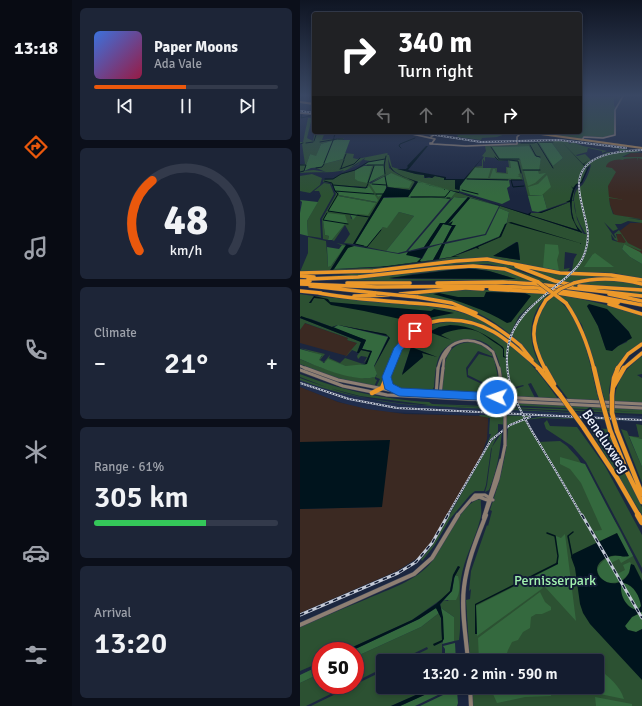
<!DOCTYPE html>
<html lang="en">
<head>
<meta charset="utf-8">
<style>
  :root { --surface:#141c2f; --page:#1d2537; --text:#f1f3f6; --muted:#9da1aa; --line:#333a4b; --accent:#ea580c }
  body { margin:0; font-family:Signika,sans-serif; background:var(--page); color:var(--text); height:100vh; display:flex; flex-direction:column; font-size:15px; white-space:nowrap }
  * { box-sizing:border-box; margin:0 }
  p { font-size:13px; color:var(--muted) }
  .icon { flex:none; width:22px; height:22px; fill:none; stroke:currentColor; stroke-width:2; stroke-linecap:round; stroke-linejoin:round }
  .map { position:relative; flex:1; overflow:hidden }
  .drawer { display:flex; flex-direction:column; gap:8px; padding:8px; background:#0b0f1a; width:228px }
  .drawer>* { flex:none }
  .banner { position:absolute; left:12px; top:12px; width:270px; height:122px; border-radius:4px; box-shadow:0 2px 6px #0003,0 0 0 1px var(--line); background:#202124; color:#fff; overflow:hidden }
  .speed { position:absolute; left:12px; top:642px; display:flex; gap:8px; font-size:20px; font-weight:700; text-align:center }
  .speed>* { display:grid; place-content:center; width:52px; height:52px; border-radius:50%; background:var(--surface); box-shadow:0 2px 6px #0003,0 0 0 1px var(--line); line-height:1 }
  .speed .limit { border:6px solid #d22; background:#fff; color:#111 }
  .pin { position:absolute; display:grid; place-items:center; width:34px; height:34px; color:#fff; margin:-17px; border-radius:8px; box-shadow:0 2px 6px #0006 }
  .me { position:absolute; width:44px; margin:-22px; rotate:273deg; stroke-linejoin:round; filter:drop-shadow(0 0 3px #0008) }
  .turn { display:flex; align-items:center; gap:14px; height:84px; padding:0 20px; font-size:18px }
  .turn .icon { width:52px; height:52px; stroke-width:2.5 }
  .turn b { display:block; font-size:28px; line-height:34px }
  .lanes { display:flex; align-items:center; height:38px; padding:0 20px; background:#0003; justify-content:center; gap:20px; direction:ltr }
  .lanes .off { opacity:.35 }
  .big { font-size:30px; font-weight:600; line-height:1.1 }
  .drawer .card { flex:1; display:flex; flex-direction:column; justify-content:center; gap:6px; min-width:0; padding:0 14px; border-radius:6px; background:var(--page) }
  .drawer .dial { align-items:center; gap:0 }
  .dial svg { height:104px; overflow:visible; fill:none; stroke:var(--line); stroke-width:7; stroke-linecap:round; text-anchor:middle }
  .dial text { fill:var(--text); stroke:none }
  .song { display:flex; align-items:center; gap:12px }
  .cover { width:48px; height:48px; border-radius:6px; background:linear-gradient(135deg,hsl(220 70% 55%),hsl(340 70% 35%)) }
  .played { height:4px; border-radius:2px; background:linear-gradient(90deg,var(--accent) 50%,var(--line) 50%) }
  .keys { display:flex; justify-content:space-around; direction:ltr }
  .heat { display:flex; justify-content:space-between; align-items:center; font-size:22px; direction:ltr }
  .charge { height:6px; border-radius:3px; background:linear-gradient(90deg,#34c759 61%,var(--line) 0) }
  .trip { position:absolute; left:76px; top:654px; width:228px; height:40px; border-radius:4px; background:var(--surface); box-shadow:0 2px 6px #0003,0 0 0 1px var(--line); font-weight:600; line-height:40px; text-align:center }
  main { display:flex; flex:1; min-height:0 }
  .menu { display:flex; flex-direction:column; width:72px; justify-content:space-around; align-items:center; background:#080b13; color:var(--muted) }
  .menu .icon { width:28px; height:28px }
  .menu .current { color:var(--accent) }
  .menu b { font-size:18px; color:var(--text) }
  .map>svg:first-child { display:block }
  .built { fill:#202d4c }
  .industrial { fill:#3b2922 }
  .green { fill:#2c5132; fill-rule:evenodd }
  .forest { fill:#34693e }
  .water { fill:#00141d; fill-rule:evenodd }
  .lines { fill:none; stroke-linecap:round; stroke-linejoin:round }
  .stream-far1 { stroke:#00141d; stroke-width:1 }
  .stream { stroke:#00141d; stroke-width:1.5 }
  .secondary-far3-casing { stroke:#394054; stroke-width:2 }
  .secondary-far2-casing { stroke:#394054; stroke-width:3.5 }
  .secondary-far1-casing { stroke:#394054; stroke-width:4 }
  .secondary-casing { stroke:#394054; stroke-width:5 }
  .primary-casing { stroke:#394054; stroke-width:2.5 }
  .highway-far2-casing { stroke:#394054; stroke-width:4.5 }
  .highway-far1-casing { stroke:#394054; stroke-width:5.5 }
  .highway-casing { stroke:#394054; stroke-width:7 }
  .secondary-far3 { stroke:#8e7f73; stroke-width:1.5 }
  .secondary-far2 { stroke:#8e7f73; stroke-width:2.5 }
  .secondary-far1 { stroke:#8e7f73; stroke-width:3 }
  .secondary { stroke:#8e7f73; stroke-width:4 }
  .primary { stroke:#b68a54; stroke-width:2 }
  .highway-far2 { stroke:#eb982a; stroke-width:3.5 }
  .highway-far1 { stroke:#eb982a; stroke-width:4.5 }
  .highway { stroke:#eb982a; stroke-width:6 }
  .rail-far1-casing { stroke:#c4cad7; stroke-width:2 }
  .rail-casing { stroke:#c4cad7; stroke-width:3 }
  .rail-far1 { stroke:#121c34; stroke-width:1; stroke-dasharray:1.5; stroke-linecap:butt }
  .rail { stroke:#121c34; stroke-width:1.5; stroke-dasharray:4.5; stroke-linecap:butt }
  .secondary-bridge-far1-casing { stroke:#394054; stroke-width:3.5; stroke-linecap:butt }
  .secondary-bridge-casing { stroke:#394054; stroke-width:4; stroke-linecap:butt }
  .highway-bridge-far1-casing { stroke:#394054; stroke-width:4.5; stroke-linecap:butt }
  .highway-bridge-casing { stroke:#394054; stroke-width:5.5; stroke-linecap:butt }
  .secondary-bridge-far1 { stroke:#8e7f73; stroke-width:2.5 }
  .secondary-bridge { stroke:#8e7f73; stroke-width:3 }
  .highway-bridge-far1 { stroke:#eb982a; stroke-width:3.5 }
  .highway-bridge { stroke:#eb982a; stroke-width:4.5 }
  .route { fill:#1a73e8; stroke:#114b97 }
  .labels { text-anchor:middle; stroke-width:4; stroke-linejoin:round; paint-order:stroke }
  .near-street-label { font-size:14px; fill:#edf2fc; stroke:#121c34 }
  .near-park-label { font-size:14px; fill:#a2f1af; stroke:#121c34 }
</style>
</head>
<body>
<main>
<nav class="menu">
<b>13:18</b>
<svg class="icon current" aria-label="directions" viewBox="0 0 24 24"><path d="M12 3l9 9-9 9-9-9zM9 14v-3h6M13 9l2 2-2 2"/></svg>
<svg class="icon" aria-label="music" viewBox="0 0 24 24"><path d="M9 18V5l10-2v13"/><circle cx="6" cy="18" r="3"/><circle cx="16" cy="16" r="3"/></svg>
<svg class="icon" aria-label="phone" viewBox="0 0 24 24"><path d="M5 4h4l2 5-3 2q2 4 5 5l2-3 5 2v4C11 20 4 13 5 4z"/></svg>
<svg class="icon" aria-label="climate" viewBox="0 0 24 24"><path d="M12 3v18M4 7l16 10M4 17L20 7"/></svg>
<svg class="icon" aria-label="car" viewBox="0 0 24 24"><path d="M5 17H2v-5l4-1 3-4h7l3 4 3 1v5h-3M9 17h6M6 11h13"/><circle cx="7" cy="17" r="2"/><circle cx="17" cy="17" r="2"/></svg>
<svg class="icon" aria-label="filters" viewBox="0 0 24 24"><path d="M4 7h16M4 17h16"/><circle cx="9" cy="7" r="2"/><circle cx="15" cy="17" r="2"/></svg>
</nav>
<section class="drawer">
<div class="card">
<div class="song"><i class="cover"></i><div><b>Paper Moons</b><p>Ada Vale</p></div></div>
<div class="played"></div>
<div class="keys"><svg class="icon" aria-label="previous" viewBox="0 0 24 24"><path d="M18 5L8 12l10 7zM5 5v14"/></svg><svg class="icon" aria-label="pause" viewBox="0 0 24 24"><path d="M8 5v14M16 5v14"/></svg><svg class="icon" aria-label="next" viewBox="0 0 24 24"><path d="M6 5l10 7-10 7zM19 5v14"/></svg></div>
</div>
<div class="card dial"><svg viewBox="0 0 100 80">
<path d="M14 69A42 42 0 1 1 86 69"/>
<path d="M14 69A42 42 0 0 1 24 15" stroke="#ea580c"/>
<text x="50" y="56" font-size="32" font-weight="700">48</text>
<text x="50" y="72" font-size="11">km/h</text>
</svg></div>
<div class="card"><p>Climate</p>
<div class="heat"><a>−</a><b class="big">21°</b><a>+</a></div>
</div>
<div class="card"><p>Range · 61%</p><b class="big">305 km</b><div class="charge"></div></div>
<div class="card"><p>Arrival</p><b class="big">13:20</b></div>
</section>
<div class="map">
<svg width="342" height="706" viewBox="0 0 342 706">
  <rect width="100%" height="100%" fill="#1b263f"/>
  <path class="built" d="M0,379L37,392L57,396L104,404L342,416V422L86,412L58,408L27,398L0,387Z"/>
  <path class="industrial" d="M331,153H342V254L317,242V233L330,223H340V219L314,215L310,205L307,187L314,174L310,169L303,167L305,162L314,158L324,157Z
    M4,323L48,338L47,340L57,343L47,356L0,343V330Z
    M0,387L38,402L67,409L105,414L188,416V422L187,439L181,456L132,542L119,557L97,571L0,613V509L82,507L0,442Z"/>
  <path class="green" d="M280,96L310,97L321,96L316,104L318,98L314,99V106L316,107L314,114V134C303,141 290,134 279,139L236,132L253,135L254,132H266L265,136L266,132H280Z
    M8,118H12L7,138L13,141L15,132H25L22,140L44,138L42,141L35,140L21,144L16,157L10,154L4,171L14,170L26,172L16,168L11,169L22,167L24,164L43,159L45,153L54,154L53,158L57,159L87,153L88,154L87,155H89L92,167L116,174L124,175V178H132L134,176L145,178V180H156L155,189L159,190V192C144,190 103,179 93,170C90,168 90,163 88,159L89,168L96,173L115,181L110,190L87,187L86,183L87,182L91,173L70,183L78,197L84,194L53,244L44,243L50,234L45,225L34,241L32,240L45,224L27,213L23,220L25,235L29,236L28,240L23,239L22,219L36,194L35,191H38L39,195L76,202L68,187L32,185L31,183L23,182V180L33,179L41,174L72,166L65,165H74L68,182L70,183L85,174C84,169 86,164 85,159L76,162L64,160L65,158L48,169L57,165L63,159L58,165L42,172L44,170C29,174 15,171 0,173V165L5,164L2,144H0V142H3ZM39,196L75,203L51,219L50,214L29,211Z
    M156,132L159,135L183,132H211L197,137L182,138L181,140L158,137Z
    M249,141H267L270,144L272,142L283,146L307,151L302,153V151L288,148L287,152L276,155L274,153L277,156L285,154L290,159L291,164L287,168L281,182C273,185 271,193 270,201L247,209L243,195L228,196L219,161L223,180L165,179L174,167L182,166V160L184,157L182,156L186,151L185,146ZM239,143H252L263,158L253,166ZM229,146L235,156L239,157L241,159L239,167L221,161L220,159H200L192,147ZM185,157L195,158L199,161L208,160L209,167H206V173L197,172V168H183V159L185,162Z
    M311,147L342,152L330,153L322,157H342V159L338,158L337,161V158L324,159L323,160C318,158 306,161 306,167L312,168L316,172L308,186L309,197L324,200L309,198L310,205L313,214L316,215L342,219L328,218L342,220V223L328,221L321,224H315L318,229L313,231L304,222L315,238H316L314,234L319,230L328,243L342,250L340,251L319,242L324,243L326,242L321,234H316L318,241L315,240L297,213L311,234L312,240L324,244L322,249L330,257L342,264V279L314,273L275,272L272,270L274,259L277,254L265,252L264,269L270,268L267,272L176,258L157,259L97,269L31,272L33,269C78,268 134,267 175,248H178L177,247L201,236L207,223L209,212L199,208L200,206L283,233C270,223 269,199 275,187L273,200L271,201H274L277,219L283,233L284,234H289L285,233C278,222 270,204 276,191C278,187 281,187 283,184C287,178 292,167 291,160L308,152L318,153L319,149ZM216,242H218L220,260L194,256ZM292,255L313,267H285Z
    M12,174L22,178L20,185L10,193L0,191V176Z
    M24,183L30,184L34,194L20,219L21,238L8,236L7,221L21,196L19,191H14Z
    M156,192L199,206L168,197L161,198L154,197L151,199L132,197L83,198L126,196L151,198Z
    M270,202L271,214L278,230L229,215L231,213H241Z
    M99,212L114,216L86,251L67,247L83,227H87Z
    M8,237L26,241L28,267L32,265L44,246L36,243L46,245L29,272H0L8,253Z
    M160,261H187L206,264L271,285L342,290V295L252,284L224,271L188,264H160L65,275L29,276L105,269Z
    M219,265L242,270L301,274L342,281V283L320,278L268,283L253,279Z
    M172,266L206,271L231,278L210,269L192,266C213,268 231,274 249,283L192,280L90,281L43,280ZM167,268L189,271L216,279H89L113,274Z
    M312,279L342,285V289L274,285L281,282Z
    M160,289L216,291L249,294C225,316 227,347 245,373L212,335L220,317L235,301L219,316L210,334C173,304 147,302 101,295Z
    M0,294L14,296L9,303H11L15,296C40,298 64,301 89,303C151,308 182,308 227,356L212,344L178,323L159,319L132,321L103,340L81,386L79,388L76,387L80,379L75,377V379L77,380L74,387L30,376L0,364V359C14,365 66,386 77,375L74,367L90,338L85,334L38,325L32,327L11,319L0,317Z
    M258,295L276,298L342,313V343C319,359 308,373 309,401H305L282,325L271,309ZM287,306L318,320L329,332L327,342L318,346L312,351L305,347L298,326Z
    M255,296C286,323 289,364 299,401L269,400C251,376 222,342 241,312C245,305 248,300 255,296Z
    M0,318L61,342L57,352L52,350L45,357L57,343L47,340L48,338L5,323L0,330Z
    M153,321C160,322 167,322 174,324C211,336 237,369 258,399L239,398L231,383L228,384L235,398L185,395L183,391L184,388L214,389L224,386L223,385L215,387H203C201,376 201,361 194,351C181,332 148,337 139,357C135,366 135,378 134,387L132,391L97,388L90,385C88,376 91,370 95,361C106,333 124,324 153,321ZM111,347L137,357L122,352L123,357L102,374Z
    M171,342C182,344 188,347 194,357L178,351L166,368L167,377L182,384V394L142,392L141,389C145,367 142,343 171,342Z
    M0,348L25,354L20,360L24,362L30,355L29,358L40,363L45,358L63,364L67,357L61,356L58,359L57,356L61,350L71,352C64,365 62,367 46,366C42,366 38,362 34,362C28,361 25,363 18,361L22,356Z
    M179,354L194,358L200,387L184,386L182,382L168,375V369Z
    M342,356V374L337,375L342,378V403L315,402C314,382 327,367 342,356Z
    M0,374C44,391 82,399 129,402L132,404L342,412V414L137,405L342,416C292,414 241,411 191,409C125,406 62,404 0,380V378C41,393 85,406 129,405L60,396L29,388L0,377Z
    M207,403L342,409V412L207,405Z
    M180,415L229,416V417L208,425L198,424V432L187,444L191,434H189L190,418L179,416Z
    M239,417L342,421L242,418L225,420L238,442L260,441L267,446L278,458L320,530L342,574V706H173L172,687H297V661H170L166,600L170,599L171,589L169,591L171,571L187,525L188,526L192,511L190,510C199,483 207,456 208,427L223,420Z
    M247,420L250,426L277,427L305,466L342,535V568L286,462L272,446L246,429L244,423Z
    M336,424L342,425V439L329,437L342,467V483L321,429L327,431L329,436L339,437Z
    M289,428L308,429L322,467L342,507V515Z
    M202,432C200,451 197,472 189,490L185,492L187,485L192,447Z
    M198,434L191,449L186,485L184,491H175L170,495L150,519L134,546L122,561L121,559L132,546L189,445Z
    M181,499C180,506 183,512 180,520C175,540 164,558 161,579C158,599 162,620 159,640L154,641V617L141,608L140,605L144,600L148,601L158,576L155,575L160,567L158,566L153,575L150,591L146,596L112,620L44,651H21V662L0,671V627C21,618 41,609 62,601C84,591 112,583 129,565C142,550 160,501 181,499Z
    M139,613L141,618L142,640L134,646L142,642V661H103L128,649L127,647L98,661H83V668L55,682V657L121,627Z
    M83,671V687H134L91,706H11Z
    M21,673V685H49L6,706H0V683Z"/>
  <path class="forest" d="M35,140H50L43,159L24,164L22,167L11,168L4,171L10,154L16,156L21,144Z
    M239,143H252L263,158L253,166Z
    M229,146L235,156L239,157L241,159L239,170H223L220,159H200L192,147Z
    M85,159L84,165L85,174L68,183L74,165H65L68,162Z
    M210,161L217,162L220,173L218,175L220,176H217L220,177L221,179L190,178L193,169H195L196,173L208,174L207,168H211Z
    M64,166H72L67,183L58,181L55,179V170Z
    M175,168H191L188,178H167Z
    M224,171H238L239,174L246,173L235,183L228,186Z
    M91,173L112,182L109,188L89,187L86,183C87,190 84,195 78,197L70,184Z
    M247,175L251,187L242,195H230L228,187L238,184Z
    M165,179L209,180L210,186L207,188L210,200L202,204L159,191L160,186Z
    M118,181L156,192L151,198L126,196L108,197Z
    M33,185L67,188L69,186L78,200L77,202L39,195L38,191H35Z
    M243,195L247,209L238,212L232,211L228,196Z
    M38,196L76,203L68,215L58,214L53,220L50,214L28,211Z
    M132,197L150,199L106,251L98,253L86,251L114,216L99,212L87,228L83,227L67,247L55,244L83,198Z
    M154,197L161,198L168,197L145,223H141L124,247L108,251Z
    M170,198L199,206L185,234L146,242L155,226L148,224Z
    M0,200L18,202L7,221L8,236L0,234V213L2,202Z
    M199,208L209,212L207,222L200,236L151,257L138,259L145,244L186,235Z
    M27,213L45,215L48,224H45L32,240H28L29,236L25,235L23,220Z
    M143,224L152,226L143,243L129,246Z
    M142,244L133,260L91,266L34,269L48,247L54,246L99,254L108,252L107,254L122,259L128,248Z
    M245,244L258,245L259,253L257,260L259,271L243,268Z
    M324,244L340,252L342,254V264L330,257L322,249Z
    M42,245L45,246L31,266L28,267L27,247L39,249Z
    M295,253L314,267H284L292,255Z
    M38,325L88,337L74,366L77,374L75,377C55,383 19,367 0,359V349L22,355L19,360L24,363L28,359L46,366L66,364L72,351L62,349L66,340L33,328Z
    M329,436L342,439V467Z
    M260,457L285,464L333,556L321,563L319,559L311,563L317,574L325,570L323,565L330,562L331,564C330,567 330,571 328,574C322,583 310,585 301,580L297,570C302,558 313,553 325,557L317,533L300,541L294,531L302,530L281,483L270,469L260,464Z
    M265,534L276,621L235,576L258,564L256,536L261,538Z
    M155,575L158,576C160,584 160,594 156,600H144L152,591Z
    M233,577L243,588L177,636L176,606Z
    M324,583C334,586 340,596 341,606L338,610C327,609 320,596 321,585Z
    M240,592L245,602L251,607V610L242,614H236L231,617L230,628L223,632L218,640L212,642L208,650L206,656L210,661H179L178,638Z
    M136,608L139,613L121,627L55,657V651H51L119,619Z
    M141,608L154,617V641L142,644L143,641Z
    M342,612V629L336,632L326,629L325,626L332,617Z
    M155,643L156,661H145V649L143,646Z
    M21,665V673L0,683V675Z
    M297,669H299C310,678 320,686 324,699L295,693L294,687H297Z
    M142,687H157V689L140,694L115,706H100Z
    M193,687H253L251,696L225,697L197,703L193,694Z
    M157,691L158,703L157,706H120L143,695Z
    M295,697L332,704V706H296Z"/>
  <path class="water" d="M256,142H262L283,164L289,160L284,164L287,168L290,165L282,183L277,185C269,198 269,223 283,233L170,196L118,182L108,197H84L55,244H53L87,187L110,190L115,182C101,174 90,176 88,156C89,161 89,167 93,171C104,179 144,190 159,192V190L155,189V180H144V178L135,176L132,178L129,177L125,178L124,175L116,174L97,169H106L108,167L107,166L126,146H128L108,170L146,177V179H164L183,157L160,186L159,193L228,214L231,212L230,215L278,230L272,218L270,202L241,213H238L270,202H266L270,200L273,189L271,186L273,188L276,184L281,182L287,169L262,142Z
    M168,197L170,198L148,224L153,221L151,225H156L146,242L143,243L152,226L143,224L129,246L124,247L140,223H145Z
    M195,221L205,224L211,222L283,244L209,223H207L201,237L178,247L179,249L176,248L154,256H193L217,242L218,243L220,260L194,256H160L85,267L34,269L31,272H29L46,245L45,244L54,246L48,248L34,269L80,267L117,262L121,258L106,255L108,252L128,248L120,261L121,262L133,260L142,244H145L139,259L151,257L199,237L205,224Z
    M167,268L189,271L216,279L89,278Z
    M186,292L225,293L231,296L211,322L207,323C184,309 159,301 133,294L139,293L158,297H184Z
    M14,296L28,299L30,302L131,311L134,309L154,313L129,318L118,323L64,311L31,305L24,299L14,298L11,303H9Z
    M289,304L307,309L329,332L332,338L318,346L312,351L306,350L298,326L287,306Z
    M1,316L32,327L38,325L86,334L90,338L74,367L88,338V336L38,325L33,327L66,340L62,349L72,351L67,364L62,365L65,364L70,352L61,350L59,353H57L61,342L0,318Z
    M150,325C171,325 187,335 203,347L204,349V356L207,358L203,357V349L200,346C183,336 178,326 156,330C151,331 146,332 141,335L151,340L129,332L139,327Z
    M111,347L137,357L122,353L123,357L102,375Z
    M90,440L82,507L0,509V442Z
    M317,533L329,556C323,558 318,554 311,556C277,567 314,600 329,573C330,570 330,567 331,564L334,565L342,581V612L332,617L325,626L328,630L336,632L342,629V680L290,624L283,613L280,604L275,568L271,557L273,554ZM324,583C334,585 340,597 341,606L338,610C327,609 320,596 321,586Z
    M258,562V564L176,605L177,634H175V604Z
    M158,566L160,567L154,578L152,591L140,604L143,617L144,639L142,642L134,646L133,644L142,640L141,618L136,608L119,619L51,651H44L112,620L136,604L150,591L153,575Z
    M134,687H142L100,706H91Z"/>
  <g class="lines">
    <path class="stream-far1" d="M2,114L1,118L10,116
      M8,115L12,116
      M34,137L36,132
      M38,139H43
      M14,141L17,132
      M20,142L37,139
      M240,142H253
      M6,143L13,142
      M221,143H233
      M234,143L237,142L253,168
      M0,144L3,143
      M230,145L236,156L240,157
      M191,147L199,159H219
      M101,148L99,146L100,144L115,138
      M195,157L198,160H208
      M44,159L46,154
      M209,160L218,161L221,173
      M24,163L34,138
      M0,165H6L4,171L0,172
      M67,165H83
      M16,168L22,167L24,164
      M41,168L44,160
      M40,169L54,164L60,158
      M223,170H240
      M85,174L84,165L86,156
      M85,176L87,187
      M25,179H33L41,174L55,170L68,162L85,159
      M167,179L208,180
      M222,180H211L213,187L224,186
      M24,181L32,183L35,191L74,194
      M68,183L74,166
      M72,184L86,185
      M33,185L66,188L68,184
      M162,190L178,194
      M35,191L38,194L28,211L69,217
      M76,194H84
      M111,197H145L150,191
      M147,198H150
      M27,213L23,220L48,224
      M55,244L64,246
      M65,247H67L81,230"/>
    <path class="stream" d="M247,533L255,536L258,556L257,563
      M272,556L268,536L273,532"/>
    <g class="secondary-far3-casing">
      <path id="secondary-far3" d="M0,113L11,114
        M103,132L135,139L132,143
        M131,137L138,132
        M282,140L284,137L303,138L315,135V110L323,96
        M130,143H132L133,144H130Z
        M133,144L166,146L217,144V137L222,132"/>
    </g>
    <g class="secondary-far2-casing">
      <path id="secondary-far2" d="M0,366L7,369
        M138,369C144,339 171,332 193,352
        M143,369L144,358L150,348"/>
    </g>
    <g class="secondary-far1-casing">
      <path id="secondary-far1" d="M5,368L38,380L99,392L342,404
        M0,370L43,386L87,395L342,408
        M140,395L143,368
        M136,396L138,368
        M172,500L179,497L190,501
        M157,516L175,495H185L193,500
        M184,516L201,460
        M185,516L198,479L205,445"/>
    </g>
    <g class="secondary-casing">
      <path id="secondary" d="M184,518L185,515
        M0,625L114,574L132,558L158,515
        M168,661C166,636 161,611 164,587C167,562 177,538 186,515
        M170,687L171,706"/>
    </g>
    <g class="primary-casing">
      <path id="primary" d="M0,102L14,104
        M227,132L342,148"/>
    </g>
    <g class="highway-far2-casing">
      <path id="highway-far2" d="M216,266L255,281L272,285
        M0,273L73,271L156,261L187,259L260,273L311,275L342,280
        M0,276L14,277
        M8,279L58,277L141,268L173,266L205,269L238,282
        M0,281H10
        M47,283H110
        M137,283L203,282L236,284L342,296
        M274,283C297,277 319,278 342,284
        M0,284L77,287L196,286L238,288L290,295L342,305
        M10,286L76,293
        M279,286L342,290
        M166,288L183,289
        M190,289L258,293L318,303
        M0,291L21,293
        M19,293C49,299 80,300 110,303C126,304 143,305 158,309C182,316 202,330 221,346
        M100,294L165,288
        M309,294L342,301
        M54,296L89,295
        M117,297L152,303L176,313
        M266,303C280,323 288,345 294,369
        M309,304L342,314
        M220,345L232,360
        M90,369C93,359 97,349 103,341C125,313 166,316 194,332C211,342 225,356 240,369
        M245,369C231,342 229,326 246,300
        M317,369L328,354L342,344
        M323,369L342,353"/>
    </g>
    <g class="highway-far1-casing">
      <path id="highway-far1" d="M238,368L242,371
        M245,368L254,384
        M294,368L300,394
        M240,370L260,395
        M87,379L89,386L99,392
        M313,387L324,368
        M72,393L82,388L90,368
        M312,395L314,378L318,368
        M284,428L317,478L339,516
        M310,430L327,472L342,502
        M317,431L342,494"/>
    </g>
    <g class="highway-casing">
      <path id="highway" d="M338,515L342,522"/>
    </g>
    <use href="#secondary-far3" class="secondary-far3"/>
    <use href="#secondary-far2" class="secondary-far2"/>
    <use href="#secondary-far1" class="secondary-far1"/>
    <use href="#secondary" class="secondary"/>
    <use href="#primary" class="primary"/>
    <use href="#highway-far2" class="highway-far2"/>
    <use href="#highway-far1" class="highway-far1"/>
    <use href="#highway" class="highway"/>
    <g class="rail-far1-casing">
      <path id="rail-far1" d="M0,111L14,113
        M116,132L181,142L259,140L326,148
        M0,383L49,399L97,408L342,420
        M147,516L191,440L210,425L230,417
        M282,516C270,495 258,474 245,453C227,422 201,386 208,347C212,322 232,305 251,290C272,273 287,264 288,235C287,218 278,199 279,183C281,153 320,151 342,150"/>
    </g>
    <g class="rail-casing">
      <path id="rail" d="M282,515L342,618
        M0,615L98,573L116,562L132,543L148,515"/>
    </g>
    <use href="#rail-far1" class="rail-far1"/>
    <use href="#rail" class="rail"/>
    <g class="secondary-bridge-far1-casing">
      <path id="secondary-bridge-far1" d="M193,352L199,369"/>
    </g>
    <g class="secondary-bridge-casing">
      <path id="secondary-bridge" d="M199,368L205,411V445"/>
    </g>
    <g class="highway-bridge-far1-casing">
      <path id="highway-bridge-far1" d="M238,282L266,303
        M76,293L117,297
        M246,300L260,289L274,283"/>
    </g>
    <g class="highway-bridge-casing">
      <path id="highway-bridge" d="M300,394L310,430
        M260,395L284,428
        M312,395V413L317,431"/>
    </g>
    <use href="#secondary-bridge-far1" class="secondary-bridge-far1"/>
    <use href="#secondary-bridge" class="secondary-bridge"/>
    <use href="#highway-bridge-far1" class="highway-bridge-far1"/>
    <use href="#highway-bridge" class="highway-bridge"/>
  </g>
  <linearGradient id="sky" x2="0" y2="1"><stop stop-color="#0f1523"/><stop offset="0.49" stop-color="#394763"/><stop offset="1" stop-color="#394763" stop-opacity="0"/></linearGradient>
  <rect width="342" height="195" fill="url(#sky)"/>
  <path class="route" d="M115,327L119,331L102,350L91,377L93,384L101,388L197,393L200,394L202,397L200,400L197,401L99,396L85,389L82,377L94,348L112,328Z"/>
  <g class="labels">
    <g class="near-street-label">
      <text transform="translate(306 441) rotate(56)" y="5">Beneluxweg</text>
    </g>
    <g class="near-park-label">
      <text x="255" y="585">Pernisserpark</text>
    </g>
  </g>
</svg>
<div class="speed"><div class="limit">50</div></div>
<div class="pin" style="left:115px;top:331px;background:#d93025"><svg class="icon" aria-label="arrive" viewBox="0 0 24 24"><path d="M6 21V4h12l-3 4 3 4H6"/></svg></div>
<svg class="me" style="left:197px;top:397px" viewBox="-20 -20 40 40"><circle r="17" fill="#1a73e8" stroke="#fff" stroke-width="3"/><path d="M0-11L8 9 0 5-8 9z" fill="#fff"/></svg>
<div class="trip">13:20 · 2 min · 590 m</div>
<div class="banner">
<div class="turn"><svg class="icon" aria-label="right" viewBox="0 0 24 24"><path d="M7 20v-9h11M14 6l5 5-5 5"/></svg><div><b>340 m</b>Turn right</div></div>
<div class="lanes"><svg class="icon off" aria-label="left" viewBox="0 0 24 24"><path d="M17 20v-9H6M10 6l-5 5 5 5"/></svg><svg class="icon off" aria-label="ahead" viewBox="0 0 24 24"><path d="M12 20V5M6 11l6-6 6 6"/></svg><svg class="icon off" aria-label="ahead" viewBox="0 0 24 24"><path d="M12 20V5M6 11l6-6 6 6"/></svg><svg class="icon" aria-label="right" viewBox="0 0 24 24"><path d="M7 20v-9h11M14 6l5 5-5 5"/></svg></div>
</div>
</div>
</main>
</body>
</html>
